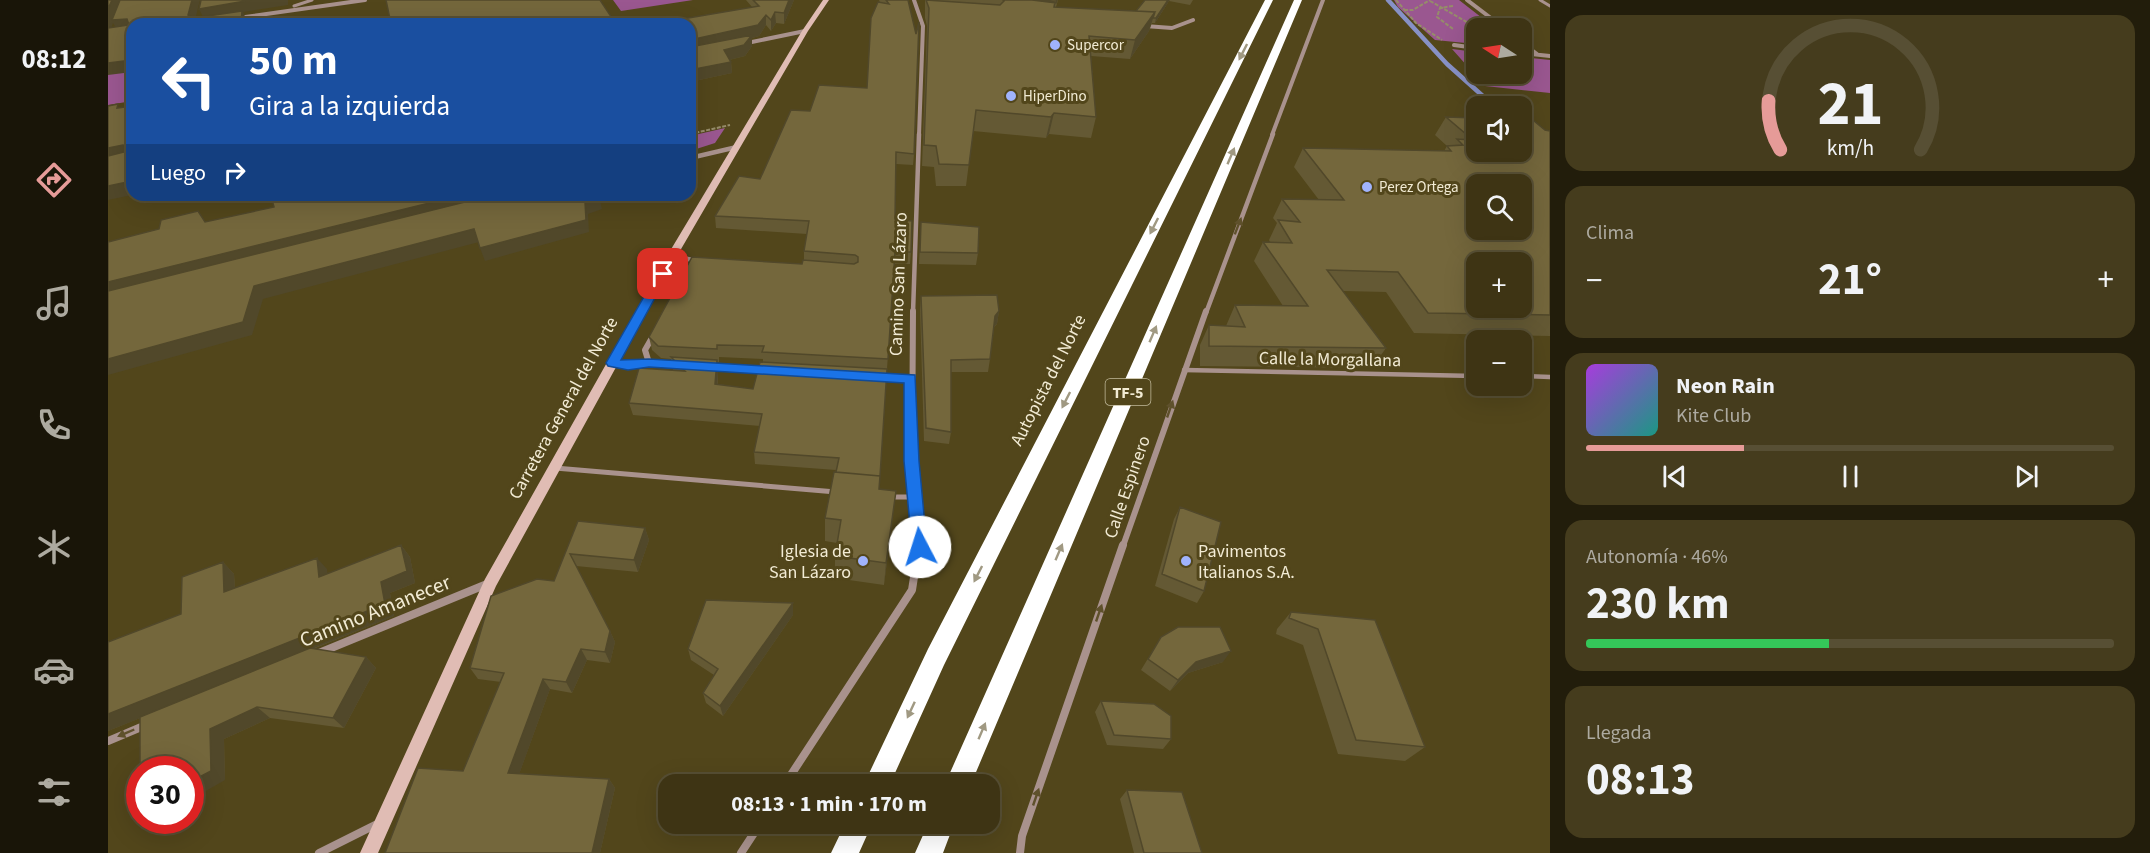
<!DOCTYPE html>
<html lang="es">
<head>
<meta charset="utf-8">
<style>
  :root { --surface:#3e3414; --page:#453c1d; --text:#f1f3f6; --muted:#adaaa0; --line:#574f34; --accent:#e69b98 }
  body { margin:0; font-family:"Source Sans 3",sans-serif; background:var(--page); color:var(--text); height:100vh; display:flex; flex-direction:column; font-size:22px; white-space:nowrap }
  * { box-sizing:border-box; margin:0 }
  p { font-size:20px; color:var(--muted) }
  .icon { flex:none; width:33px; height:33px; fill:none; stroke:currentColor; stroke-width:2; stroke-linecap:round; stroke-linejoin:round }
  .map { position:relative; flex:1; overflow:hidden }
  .side { display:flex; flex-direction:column; gap:15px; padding:15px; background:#221d0b; width:600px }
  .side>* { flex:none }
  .guide { position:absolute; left:18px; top:18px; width:570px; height:183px; border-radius:18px; box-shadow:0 6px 24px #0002,0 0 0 2px var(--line); background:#1a4fa0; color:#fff; overflow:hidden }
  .needle { width:39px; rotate:282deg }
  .buttons { position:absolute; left:1358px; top:18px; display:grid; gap:12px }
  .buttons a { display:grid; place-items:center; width:66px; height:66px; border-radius:12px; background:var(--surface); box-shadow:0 6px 24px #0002,0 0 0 2px var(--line); font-size:30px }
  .speed { position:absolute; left:18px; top:756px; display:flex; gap:12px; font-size:30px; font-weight:700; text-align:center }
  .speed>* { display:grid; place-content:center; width:78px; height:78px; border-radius:50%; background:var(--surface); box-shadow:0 6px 24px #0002,0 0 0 2px var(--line); line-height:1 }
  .speed .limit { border:9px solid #d22; background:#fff; color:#111 }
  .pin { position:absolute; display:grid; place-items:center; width:51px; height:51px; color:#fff; margin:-26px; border-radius:12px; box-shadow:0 3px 9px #0006 }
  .me { position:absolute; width:66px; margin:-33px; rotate:355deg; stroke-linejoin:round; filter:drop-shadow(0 0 4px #0008) }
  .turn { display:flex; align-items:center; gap:21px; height:126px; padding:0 24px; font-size:27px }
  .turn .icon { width:78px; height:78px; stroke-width:2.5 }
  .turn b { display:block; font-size:42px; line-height:51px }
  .then { display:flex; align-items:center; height:57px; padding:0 24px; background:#0003; gap:12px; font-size:22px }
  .big { font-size:45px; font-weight:700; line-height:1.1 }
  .side .widget { flex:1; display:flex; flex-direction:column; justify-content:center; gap:9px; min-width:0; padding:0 21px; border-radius:18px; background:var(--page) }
  .side .dial { align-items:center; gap:0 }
  .dial svg { height:156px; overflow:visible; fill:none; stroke:var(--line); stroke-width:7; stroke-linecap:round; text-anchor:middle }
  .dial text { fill:var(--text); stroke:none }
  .song { display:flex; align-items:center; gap:18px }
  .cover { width:72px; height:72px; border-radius:9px; background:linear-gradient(135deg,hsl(280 70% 55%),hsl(170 70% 35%)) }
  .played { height:6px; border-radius:3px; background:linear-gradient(90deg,var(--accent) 30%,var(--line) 30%) }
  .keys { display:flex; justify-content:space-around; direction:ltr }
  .heat { display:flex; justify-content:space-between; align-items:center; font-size:33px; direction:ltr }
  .charge { height:9px; border-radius:4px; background:linear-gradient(90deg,#34c759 46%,var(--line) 0) }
  .trip { position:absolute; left:550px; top:774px; width:342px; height:60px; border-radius:18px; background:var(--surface); box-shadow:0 6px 24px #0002,0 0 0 2px var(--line); font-weight:700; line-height:60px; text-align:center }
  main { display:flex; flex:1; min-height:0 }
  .menu { display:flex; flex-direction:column; width:108px; justify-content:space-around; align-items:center; background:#191508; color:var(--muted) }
  .menu .icon { width:42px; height:42px }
  .menu .selected { color:var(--accent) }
  .menu b { font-size:27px; color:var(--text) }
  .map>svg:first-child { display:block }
  .green { fill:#9a5790 }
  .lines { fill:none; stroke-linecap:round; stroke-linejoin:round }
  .stream { stroke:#8791c6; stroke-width:4.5 }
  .path { stroke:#968c6a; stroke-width:2; stroke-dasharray:4 1.5; stroke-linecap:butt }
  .service { stroke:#a9928d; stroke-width:4.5 }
  .pedestrian-far1 { stroke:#a9928d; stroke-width:3 }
  .pedestrian { stroke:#a9928d; stroke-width:5 }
  .minor-far3 { stroke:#a9928d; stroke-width:4 }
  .minor-far2 { stroke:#a9928d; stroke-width:4.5 }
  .minor-far1 { stroke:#a9928d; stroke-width:6 }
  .minor { stroke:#a9928d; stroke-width:8 }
  .secondary { fill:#e0bcb4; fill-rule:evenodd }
  .motorway { fill:#fff; fill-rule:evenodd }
  .wall { fill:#645934; fill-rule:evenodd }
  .shaded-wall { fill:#51482a }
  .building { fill:#74673c; stroke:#51482a; stroke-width:1.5; fill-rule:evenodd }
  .oneway { fill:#a09982 }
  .oneway2 { fill:#5f512c }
  .route { fill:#1a73e8; stroke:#114b97; stroke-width:1.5 }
  .poi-dot { fill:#a0b3fd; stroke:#52461b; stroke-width:2 }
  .labels { text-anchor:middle; stroke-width:6; stroke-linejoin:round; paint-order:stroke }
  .far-poi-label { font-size:15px; fill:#f2ebd4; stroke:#52461b; text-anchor:start }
  .shield { fill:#52461b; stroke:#c2ba9c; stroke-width:1.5 }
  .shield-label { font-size:16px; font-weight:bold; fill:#f2ebd4 }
  .street-label { font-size:18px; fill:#f2ebd4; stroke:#52461b }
  .poi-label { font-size:18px; fill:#f2ebd4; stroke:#52461b; text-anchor:end }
  .near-street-label { font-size:21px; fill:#f2ebd4; stroke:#52461b }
</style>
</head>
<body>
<main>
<nav class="menu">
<b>08:12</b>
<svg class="icon selected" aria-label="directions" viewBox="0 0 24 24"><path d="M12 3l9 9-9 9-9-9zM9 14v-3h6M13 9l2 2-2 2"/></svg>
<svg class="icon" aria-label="music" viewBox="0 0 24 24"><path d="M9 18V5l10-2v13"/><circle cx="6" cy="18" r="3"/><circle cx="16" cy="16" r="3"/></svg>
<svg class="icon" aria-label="phone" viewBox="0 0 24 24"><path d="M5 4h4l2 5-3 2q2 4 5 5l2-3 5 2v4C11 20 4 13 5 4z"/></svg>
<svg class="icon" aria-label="climate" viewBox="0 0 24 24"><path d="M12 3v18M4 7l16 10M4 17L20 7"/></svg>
<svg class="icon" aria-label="car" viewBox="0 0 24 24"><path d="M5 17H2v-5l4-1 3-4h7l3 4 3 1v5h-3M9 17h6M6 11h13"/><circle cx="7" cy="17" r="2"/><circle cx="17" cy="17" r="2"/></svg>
<svg class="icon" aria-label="filters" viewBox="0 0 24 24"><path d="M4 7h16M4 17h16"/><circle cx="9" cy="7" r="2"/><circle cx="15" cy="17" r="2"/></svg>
</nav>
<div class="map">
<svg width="1442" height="853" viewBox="0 0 1442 853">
  <rect width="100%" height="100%" fill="#52461b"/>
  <path class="green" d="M505,0H585L513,11Z
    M1286,0H1351L1387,28H1368V44L1327,40L1290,7Z
    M24,37V101L0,105V41Z
    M1344,49L1368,52V74H1413V57L1442,60V93L1377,86Z
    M617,128L607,143L582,151V136Z"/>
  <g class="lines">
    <path class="stream" d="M1280,0L1339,64L1386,106"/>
    <path class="path" d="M1288,0L1308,23L1334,40
      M1322,1L1364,25
      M1345,6L1332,8L1329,17L1345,29
      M1296,10H1305L1322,0
      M582,134L622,125"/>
    <path class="service" d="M1076,370L1368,376
      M1413,376L1442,377"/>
    <path class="pedestrian-far1" d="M1432,0L1442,6
      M186,6L204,0"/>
    <path class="pedestrian" d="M447,468L728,492
      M782,497H807"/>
    <path class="minor-far3" d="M806,0L815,26L811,135
      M1359,0L1396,28
      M130,18L257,0
      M1037,26L1064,28L1085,20
      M1413,42L1429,54
      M639,43L697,31
      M1346,45L1368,48
      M1413,53L1442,56
      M1164,135L1215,0"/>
    <path class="minor-far2" d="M582,158L629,147
      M564,256L590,261
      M805,313L811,134
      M1098,313L1165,134"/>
    <path class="minor-far1" d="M805,311L804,461L811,546
      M545,336L537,350L541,363L570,365
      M505,363L520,366L541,363
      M601,367L657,370
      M772,377L803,378
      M1015,546L1098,311"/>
    <path class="minor" d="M211,653L379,584
      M0,741L38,725
      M677,784L804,590L811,545
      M211,853L269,824
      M633,853L652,824
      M912,853L914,836L1015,545"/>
    <path class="secondary" d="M715,0H721L700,31L569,256L388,586L270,853H252L377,579L559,256L694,31Z"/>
    <path class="motorway" d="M1157,0H1165L836,665L782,784H756L820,649Z
      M1186,0H1194L863,784H837Z
      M737,824H764L751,853H723Z
      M820,824H846L835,853H807Z"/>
  </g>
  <path class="wall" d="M638,0H686L676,24L668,23L663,31L658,25L651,36L644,38V46L637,56L621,60L623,62L624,73L582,82L644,7Z
    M771,0H800L806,154L805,165L788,164L787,219L803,252L802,264H786L771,489L785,514L776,585L727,578V556L729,543L717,541V518L728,470L647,464L646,452L652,426L525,415L521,403L565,370L563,359L553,358L544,350L541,337L694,264L696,260V251L699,234L608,228L607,216L652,179L702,111L759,88L772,3ZM611,357L655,359V362L645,389L610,384V372L609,362H611Z
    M817,0H950L948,7L1028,11L1037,0H1085L1082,5L1061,1L1047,23H1044L1041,31L1022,59L983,56L988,117L983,138L941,134L938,138L865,131L858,186H828L826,167L814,166L819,26L817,18Z
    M1338,117L1442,131V336L1306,333L1278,292L1235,291L1278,348L1264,368L1092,366V345L1101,325L1118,326L1127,305L1175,306L1146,261L1155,242H1162L1161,240L1169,223L1165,218L1174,199L1211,200L1186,167L1195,148L1336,151L1339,146L1327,135Z
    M813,222L870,253L868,265L811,264Z
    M813,296L891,311L889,324L886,327L882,359L880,372H843V432L841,444L816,441L812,309Z
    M1072,507L1096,591L1089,603L1047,586L1066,519Z
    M470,521L537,528L541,540L530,572L468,566L502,631L507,642L502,663L479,660L464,693L442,689L411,774L501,779L507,788L492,853H277L355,771L393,682L370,679L362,668L446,581Z
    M293,545L302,557L307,583L282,593L286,616L205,649L258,657L268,668L236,728L162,718L116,739L117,780L32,718L0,731V642L73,614L115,562L126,574L127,588L219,569V574Z
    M1183,612L1267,620L1317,747L1297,761L1230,754L1195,645L1168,634L1169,629Z
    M685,615L615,716L598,703L595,693L606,675L583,660L580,649Z
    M1053,637L1115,662L1080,673L1062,691L1033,670Z
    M993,701L1063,739L1055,749L999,745L987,712Z
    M1019,790L1094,853H1026L1012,799Z"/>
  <path class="shaded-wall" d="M4,0H14L19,19L24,27L10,31L5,23L2,32L0,33V9Z
    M84,0H92L86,24L80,15Z
    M143,0H180V5L135,12L139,21V24L96,19L91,9Z
    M681,0H686L676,24V13Z
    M1060,0H1062L1061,1L1047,23L1048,18Z
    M667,12L668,23L663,31V20Z
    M1047,12L1041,31L1022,59L1027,40Z
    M658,15V25L651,36L644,38V46L637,56L617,61L582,51V40Z
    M24,60V72L0,75V63Z
    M623,62L624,73L582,82V70Z
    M946,113L941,134L938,138L943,117Z
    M15,145L23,157L0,161V148Z
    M24,181V195L0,200V186Z
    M354,195H408L0,297V282Z
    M491,197L494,209L480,214L481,232L377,261L372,248L477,202Z
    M366,229L371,242L155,299L144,335L0,375V359L146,286Z
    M891,311L889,324L884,328L887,316Z
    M609,360L610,372L609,396L607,384Z
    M788,491L785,514L776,585L778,563Z
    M537,528L541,540L530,572L526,560Z
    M293,545L302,557L307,583L282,593L286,616L0,731V714L273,582Z
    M209,558L219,569L221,589L211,577Z
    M115,562L126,574L128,604L116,592Z
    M685,603V615L615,716L612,706Z
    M502,631L507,642L502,663L497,652Z
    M473,649L479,660L464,693L458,682Z
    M1123,651L1115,662L1080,673L1062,691L1070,680L1088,662Z
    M258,657L268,668L236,728L225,718Z
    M435,679L442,689L408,783L400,773Z
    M149,707L162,718L116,739L117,780L82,800V782L102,729Z
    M501,779L507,788L492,853H484Z"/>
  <path class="building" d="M0,0H4L0,9Z
    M12,0H84L80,15L86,18L134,11L133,24H24V60L0,63V28L21,25L19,19L4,20Z
    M93,0H143L91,9Z
    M278,0H492L508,24H283Z
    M645,0H681L676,13L667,12L663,20L658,15L650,25L582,40V24H545L651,6Z
    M778,0H800L808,34L811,22L806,154L788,152L787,219L804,221L803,252H787L780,359L654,352L656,346L609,345V349L550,346L541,337L584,257L694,264L695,260L746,264L750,262V257L747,255L696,251L701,221L607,216L631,176L652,179L683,110L702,111L711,85L759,88L763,18L770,2L781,4Z
    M818,0L892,5L896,1L895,0H924L947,2L946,7L1047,12L1027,40L981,36L988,117L946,113L943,117L868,110L861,165L831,164L828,146L816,145L821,8Z
    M924,0H949L948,3Z
    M1037,0H1060L1048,18H1045L1047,12L1028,11Z
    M644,35L636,45L616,50L623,62L582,70V47Z
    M10,104L9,108L24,106V181L0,186V156L20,151L19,146L15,145L0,148V106Z
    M1338,117L1368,118V152H1413V120L1426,121L1437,130L1442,131V315L1320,313L1290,272L1219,270L1278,348L1101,346V325L1137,327L1127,305L1200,306L1155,242L1184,243L1170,220L1192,222L1174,199L1236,200L1195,148L1343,151L1339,146L1355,145L1349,139L1365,140ZM1368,184H1413V230H1368ZM1368,262H1413V308H1368Z
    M165,195H191L194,202L219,195H354L0,282V242L51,229L53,220L90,211L97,222L166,207L163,196Z
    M385,195H489L491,197L477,202L478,220L372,248L366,229L146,286L135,322L0,359V291Z
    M813,222L871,227L870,253L812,252Z
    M889,295L891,311L887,316L882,359L843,360V432L818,428L813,296Z
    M563,357L609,360L607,384L645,389L652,362L779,369L772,476L728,472L731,458L646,452L654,414L521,403L531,368L577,371Z
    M726,472L772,476L771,489L788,491L778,563L727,556L733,520L717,518Z
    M1072,507L1113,522L1096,591L1054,574Z
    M470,521L537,528L526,560L462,554L502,631L497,652L473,649L458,682L435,679L400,773L501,779L484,853H277L310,768L355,771L396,673L362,668L383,596L429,579L446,581Z
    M293,545L299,571L273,582L277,604L0,714V642L73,614L74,577L115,562L116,592L209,558L211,577Z
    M598,600L685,603L612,706L595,693L610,669L580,649Z
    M1183,612L1267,620L1317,747L1248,740L1210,629L1181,618Z
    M1070,627H1112L1123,651L1088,662L1070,680L1040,659L1053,637Z
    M202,648L258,657L225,718L149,707L102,729L103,771L82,782V770H32V717Z
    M993,701L1046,704L1063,716V739L1006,735Z
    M1019,790L1074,792L1094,853H1036Z"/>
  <defs><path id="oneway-solid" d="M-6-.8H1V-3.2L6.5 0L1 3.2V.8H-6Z" transform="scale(1.5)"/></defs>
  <g class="oneway">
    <use href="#oneway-solid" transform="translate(1135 52) rotate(117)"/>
    <use href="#oneway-solid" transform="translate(1123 156) rotate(-67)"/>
    <use href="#oneway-solid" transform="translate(1046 226) rotate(117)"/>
    <use href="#oneway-solid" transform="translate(1045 334) rotate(-67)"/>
    <use href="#oneway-solid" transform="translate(958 400) rotate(117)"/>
    <use href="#oneway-solid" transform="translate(951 552) rotate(-67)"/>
    <use href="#oneway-solid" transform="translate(870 574) rotate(117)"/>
    <use href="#oneway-solid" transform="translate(803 710) rotate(115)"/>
    <use href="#oneway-solid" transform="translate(874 731) rotate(-67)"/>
  </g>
  <g class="oneway2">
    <use href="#oneway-solid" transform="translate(1130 226) rotate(-69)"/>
    <use href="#oneway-solid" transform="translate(1062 409) rotate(-71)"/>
    <use href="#oneway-solid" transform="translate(991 613) rotate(-71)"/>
    <use href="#oneway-solid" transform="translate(18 733) rotate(157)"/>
    <use href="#oneway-solid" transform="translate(928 797) rotate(-71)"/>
  </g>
  <path class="route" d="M555,271L560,274L513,360L541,359L807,375L811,461L819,547L817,551L812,553L806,551L804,547L796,461V383L541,367L520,370L500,366L498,363L549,274Z"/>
  <g class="poi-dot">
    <circle cx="947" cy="45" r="6"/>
    <circle cx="903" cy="96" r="6"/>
    <circle cx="1259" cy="187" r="6"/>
    <circle cx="755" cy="561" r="6"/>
    <circle cx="1078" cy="561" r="6"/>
  </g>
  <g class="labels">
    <g class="far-poi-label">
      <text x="959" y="50">Supercor</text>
      <text x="915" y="101">HiperDino</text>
      <text x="1271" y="192">Perez Ortega</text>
    </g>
    <rect class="shield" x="997.5" y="379" width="45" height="26" rx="4.5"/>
    <g class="shield-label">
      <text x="1020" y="398">TF-5</text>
    </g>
    <g class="street-label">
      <text transform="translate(790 284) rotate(-88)" y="6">Camino San Lázaro</text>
      <text transform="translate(1222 359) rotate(1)" y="6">Calle la Morgallana</text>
      <text transform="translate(940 380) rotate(-63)" y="6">Autopista del Norte</text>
      <text transform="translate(455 408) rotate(-61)" y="6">Carretera General del Norte</text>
      <text transform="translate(1019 487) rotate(-71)" y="6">Calle Espinero</text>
    </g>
    <g class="poi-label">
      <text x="743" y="557">Iglesia de<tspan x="743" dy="21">San Lázaro</tspan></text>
      <text x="1090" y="557" text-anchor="start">Pavimentos<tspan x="1090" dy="21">Italianos S.A.</tspan></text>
    </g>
    <g class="near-street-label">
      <text transform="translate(267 611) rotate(-22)" y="7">Camino Amanecer</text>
    </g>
  </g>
</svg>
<div class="buttons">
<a><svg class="needle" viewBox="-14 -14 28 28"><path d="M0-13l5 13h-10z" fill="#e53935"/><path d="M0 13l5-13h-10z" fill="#adaaa0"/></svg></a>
<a><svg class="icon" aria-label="sound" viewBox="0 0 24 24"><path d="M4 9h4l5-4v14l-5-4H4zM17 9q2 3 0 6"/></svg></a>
<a><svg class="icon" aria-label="search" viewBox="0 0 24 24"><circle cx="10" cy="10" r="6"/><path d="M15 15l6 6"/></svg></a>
<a>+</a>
<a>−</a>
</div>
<div class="speed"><div class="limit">30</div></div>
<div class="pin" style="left:555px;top:274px;background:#d93025"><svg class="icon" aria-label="arrive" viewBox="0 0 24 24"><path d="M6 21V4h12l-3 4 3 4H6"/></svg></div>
<svg class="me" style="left:812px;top:547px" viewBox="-20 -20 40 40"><circle r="19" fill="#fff"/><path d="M0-13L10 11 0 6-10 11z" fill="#1a73e8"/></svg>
<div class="trip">08:13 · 1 min · 170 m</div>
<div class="guide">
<div class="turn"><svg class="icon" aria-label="left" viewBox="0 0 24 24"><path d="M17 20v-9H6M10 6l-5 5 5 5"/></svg><div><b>50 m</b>Gira a la izquierda</div></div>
<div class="then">Luego<svg class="icon" aria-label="right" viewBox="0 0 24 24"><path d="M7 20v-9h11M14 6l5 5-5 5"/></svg></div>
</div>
</div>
<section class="side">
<div class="widget dial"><svg viewBox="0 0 100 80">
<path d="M14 69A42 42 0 1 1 86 69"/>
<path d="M14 69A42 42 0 0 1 8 44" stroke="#e69b98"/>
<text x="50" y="56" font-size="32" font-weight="700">21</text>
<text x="50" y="72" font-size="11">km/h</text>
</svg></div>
<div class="widget"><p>Clima</p>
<div class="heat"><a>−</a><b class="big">21°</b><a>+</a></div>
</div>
<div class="widget">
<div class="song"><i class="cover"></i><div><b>Neon Rain</b><p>Kite Club</p></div></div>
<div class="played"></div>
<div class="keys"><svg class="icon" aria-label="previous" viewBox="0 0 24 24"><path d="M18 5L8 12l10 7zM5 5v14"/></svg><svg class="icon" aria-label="pause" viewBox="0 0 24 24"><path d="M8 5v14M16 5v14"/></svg><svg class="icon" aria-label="next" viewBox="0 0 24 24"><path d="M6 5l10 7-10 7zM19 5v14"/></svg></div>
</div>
<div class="widget"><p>Autonomía · 46%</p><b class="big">230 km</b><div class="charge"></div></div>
<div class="widget"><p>Llegada</p><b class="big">08:13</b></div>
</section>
</main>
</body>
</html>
